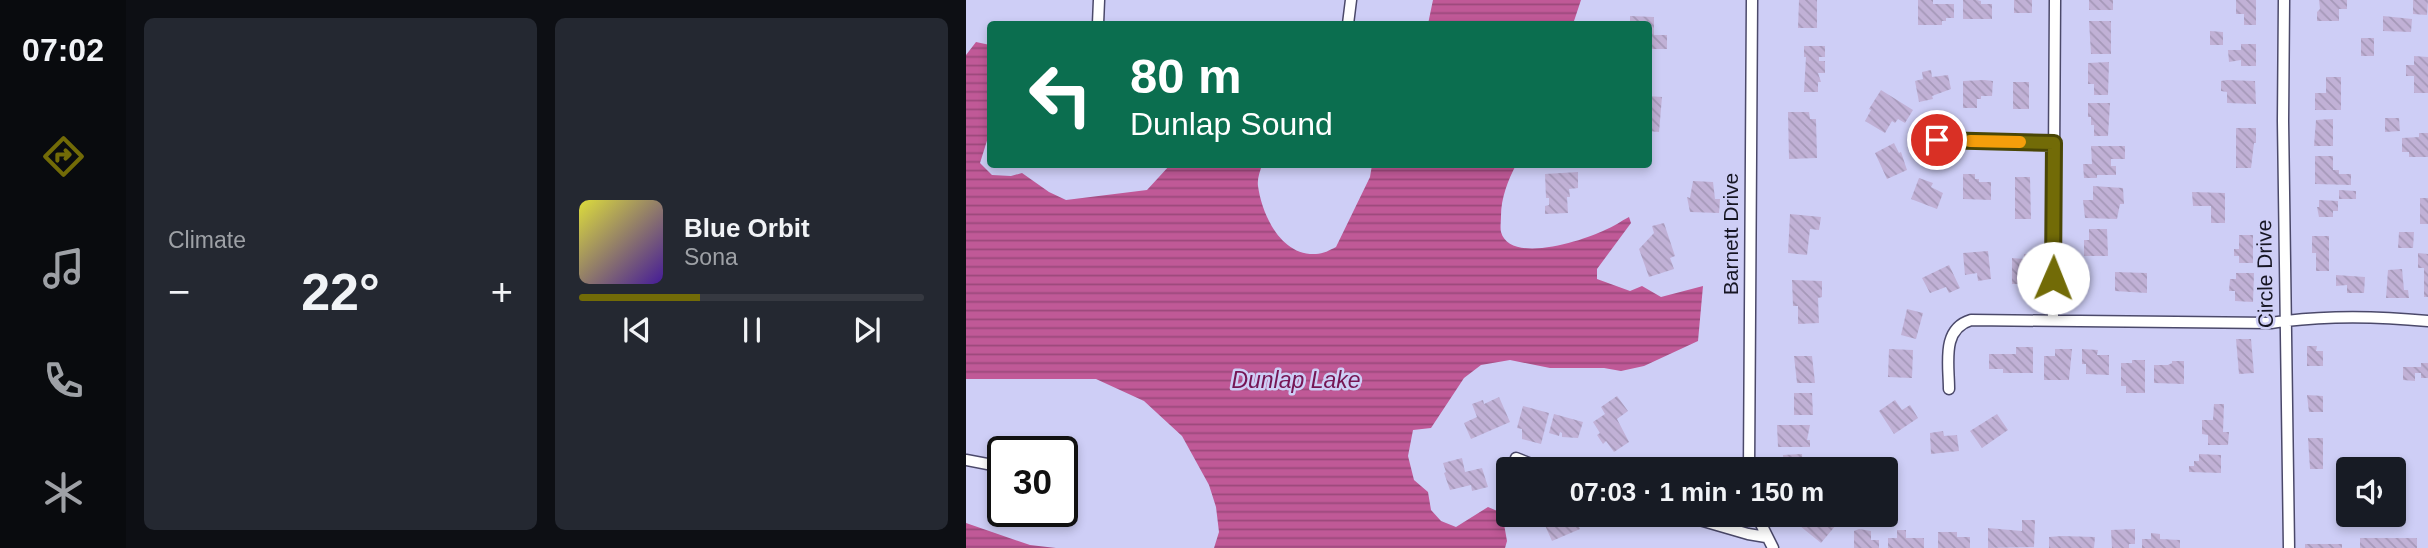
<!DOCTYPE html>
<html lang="en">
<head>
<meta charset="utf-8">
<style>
  :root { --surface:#171b24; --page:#242831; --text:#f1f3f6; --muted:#9ea1a6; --line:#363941; --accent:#726b07 }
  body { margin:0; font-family:Arial,sans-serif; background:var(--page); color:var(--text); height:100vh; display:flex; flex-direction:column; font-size:26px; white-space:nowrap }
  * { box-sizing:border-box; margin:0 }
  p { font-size:23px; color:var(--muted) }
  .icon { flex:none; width:38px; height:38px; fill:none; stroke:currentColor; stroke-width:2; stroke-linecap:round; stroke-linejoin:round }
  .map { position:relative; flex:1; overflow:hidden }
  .details { display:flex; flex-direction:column; gap:18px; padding:18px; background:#0d0f14; width:840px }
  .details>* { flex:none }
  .banner { position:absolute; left:21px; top:21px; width:665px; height:147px; border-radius:7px; box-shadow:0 4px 10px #0003; background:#0b6e4f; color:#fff; overflow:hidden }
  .controls { position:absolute; left:1370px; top:457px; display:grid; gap:14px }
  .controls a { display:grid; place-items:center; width:70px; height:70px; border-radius:7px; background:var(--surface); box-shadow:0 4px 10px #0003; font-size:35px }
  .speed { position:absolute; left:21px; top:436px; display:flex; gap:14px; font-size:35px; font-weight:700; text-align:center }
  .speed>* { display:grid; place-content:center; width:91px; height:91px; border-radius:50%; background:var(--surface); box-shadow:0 4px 10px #0003; line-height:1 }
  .speed .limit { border:4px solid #111; border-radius:10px; background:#fff; color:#111 }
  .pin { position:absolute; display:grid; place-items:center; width:60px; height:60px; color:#fff; margin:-30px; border:4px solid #fff; border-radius:50%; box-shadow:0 2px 7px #0007 }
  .me { position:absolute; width:77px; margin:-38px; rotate:1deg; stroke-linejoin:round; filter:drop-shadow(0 0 5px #0008) }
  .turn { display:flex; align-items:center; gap:24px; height:147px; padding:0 28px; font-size:32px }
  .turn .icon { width:91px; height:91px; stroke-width:2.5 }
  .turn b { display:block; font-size:49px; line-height:60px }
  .big { font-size:52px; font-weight:700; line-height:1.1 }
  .details .widget { flex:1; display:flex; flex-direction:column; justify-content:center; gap:10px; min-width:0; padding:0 24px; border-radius:10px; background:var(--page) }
  .song { display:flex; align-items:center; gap:21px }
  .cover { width:84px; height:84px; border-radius:10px; background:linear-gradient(135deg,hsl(60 70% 55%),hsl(260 70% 35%)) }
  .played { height:7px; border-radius:4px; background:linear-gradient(90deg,var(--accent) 35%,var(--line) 35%) }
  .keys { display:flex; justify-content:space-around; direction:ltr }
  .heat { display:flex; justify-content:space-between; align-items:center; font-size:38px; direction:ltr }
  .details .tiles { flex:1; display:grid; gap:18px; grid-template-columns:repeat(2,1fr) }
  .trip { position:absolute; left:530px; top:457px; width:402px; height:70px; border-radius:7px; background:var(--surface); box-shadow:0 4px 10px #0003; font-weight:700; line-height:70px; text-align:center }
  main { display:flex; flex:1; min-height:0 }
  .menu { display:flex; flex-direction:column; width:126px; justify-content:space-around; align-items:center; background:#090b0e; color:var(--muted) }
  .menu .icon { width:49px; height:49px }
  .menu .current { color:var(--accent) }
  .menu b { font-size:32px; color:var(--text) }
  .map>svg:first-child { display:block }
  .water { fill:url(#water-rules) }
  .building { fill:url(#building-back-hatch) }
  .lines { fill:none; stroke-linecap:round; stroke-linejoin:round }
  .street-casing { stroke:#4b496a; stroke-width:13 }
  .street { stroke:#fff; stroke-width:10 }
  .route-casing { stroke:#4a4605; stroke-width:18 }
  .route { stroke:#726b07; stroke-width:12 }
  .slow { stroke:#f59e0b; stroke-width:12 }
  .labels { text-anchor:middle; stroke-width:5; stroke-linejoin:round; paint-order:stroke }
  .street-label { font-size:21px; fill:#171624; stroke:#cecef6 }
  .water-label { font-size:23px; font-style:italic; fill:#751554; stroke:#cecef6 }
</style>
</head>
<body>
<main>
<nav class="menu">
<b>07:02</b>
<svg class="icon current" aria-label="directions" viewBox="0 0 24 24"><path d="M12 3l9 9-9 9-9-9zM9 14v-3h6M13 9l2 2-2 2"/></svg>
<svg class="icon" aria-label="music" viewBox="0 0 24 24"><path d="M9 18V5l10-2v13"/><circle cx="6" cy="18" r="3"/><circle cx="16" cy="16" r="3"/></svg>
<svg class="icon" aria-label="phone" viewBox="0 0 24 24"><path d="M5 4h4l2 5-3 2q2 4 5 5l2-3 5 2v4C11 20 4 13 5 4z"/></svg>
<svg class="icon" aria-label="climate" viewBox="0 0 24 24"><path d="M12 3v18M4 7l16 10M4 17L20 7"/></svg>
</nav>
<section class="details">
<div class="tiles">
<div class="widget"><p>Climate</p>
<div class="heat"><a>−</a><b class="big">22°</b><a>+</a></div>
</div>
<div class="widget">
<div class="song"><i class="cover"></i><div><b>Blue Orbit</b><p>Sona</p></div></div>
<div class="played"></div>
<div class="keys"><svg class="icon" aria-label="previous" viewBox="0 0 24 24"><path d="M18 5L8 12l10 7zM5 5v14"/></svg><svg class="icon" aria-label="pause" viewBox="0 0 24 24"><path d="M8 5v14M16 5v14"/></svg><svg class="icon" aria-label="next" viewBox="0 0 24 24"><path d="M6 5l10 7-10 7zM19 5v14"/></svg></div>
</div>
</div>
</section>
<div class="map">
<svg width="1462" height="548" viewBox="0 0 1462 548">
  <defs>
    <pattern id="water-rules" width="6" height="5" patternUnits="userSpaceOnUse" patternTransform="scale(1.75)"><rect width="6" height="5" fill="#c05997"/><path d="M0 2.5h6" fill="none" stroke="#9b497b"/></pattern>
    <pattern id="building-back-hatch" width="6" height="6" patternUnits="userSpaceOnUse" patternTransform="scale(1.75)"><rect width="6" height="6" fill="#c1b1d6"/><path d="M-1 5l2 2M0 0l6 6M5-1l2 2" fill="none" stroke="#a598b8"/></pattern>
  </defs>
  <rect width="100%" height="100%" fill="#cecef6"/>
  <path class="water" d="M467,0H615L607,24H462Z
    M10,42L24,45V131L14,163L26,175L45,176L56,173L83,192L100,200L181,190L204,165H296C294,171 291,179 292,186C296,215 315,256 350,254C357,254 364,250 370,247L404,177L406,165H550C542,180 535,198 535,216C535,221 534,228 535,232C544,265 619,240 639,230C647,227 655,221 663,217L665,223L631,269V279L664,291L676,286L695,297L737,286L732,341L678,366L655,371L638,368H584L544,360L515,365L498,378L465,428L447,430L442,456L448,480L462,492L465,510L475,521L490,527L522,507L536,513L541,541L539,548H248L253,532L250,507L243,485L216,436L178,401L130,379H0V55Z
    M0,523L64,545L90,548H0Z"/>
  <path class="building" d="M833,0H851V28H832Z
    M952,0H967V4H988V18H980V21H976V25H952Z
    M997,0H1011L1015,1V4H1026V19H997Z
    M1048,0H1066V13H1048Z
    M1123,0H1147V10H1123Z
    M1270,0H1290V25H1278V14H1270Z
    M1353,0H1381V9H1373V21H1351V12L1354,9Z
    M1447,0H1462L1461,15L1447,14Z
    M664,16L688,17V35H701V49H684L682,24H664Z
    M1417,16L1446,19L1445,32L1417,31Z
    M1123,21H1145V54H1125Z
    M1244,31L1257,32V45H1244Z
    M1395,38H1408V56H1395Z
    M1275,44H1290V66H1275V60L1263,62L1262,50H1275Z
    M838,46H859V57H853V61H859V73H852L855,82H852V92H838L840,57H838Z
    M1448,56L1462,57V93H1448V76H1440V65H1448Z
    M1143,62L1142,95H1128V84H1122V63Z
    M965,70L966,77L982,75L985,89L966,96L967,99L953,102L949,81L957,79L956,72Z
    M1360,77H1375V110H1349V93H1360Z
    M1018,80L1027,81L1026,96H1015V99H1011V108H997V81Z
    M1261,80L1289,81L1290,104L1261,103V92L1255,91V81Z
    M1047,82H1063V109H1047Z
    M915,90L947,110L939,123L932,119L929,123L926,121L919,133L899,121L905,110L903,109Z
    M682,96L696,97L693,132L682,131Z
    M1122,103H1144L1142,136H1128V125H1125V117H1122Z
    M822,112H843L844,119H850L851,158L823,159Z
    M1419,118H1433L1434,131L1419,132Z
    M1367,119V146H1348L1350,120Z
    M1270,128H1290V143H1288L1285,168H1270Z
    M1453,133H1462V157H1443V152H1436V138L1453,137Z
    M928,143L933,153L935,152L941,170L921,179L909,153Z
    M1125,146H1159V159H1145V166H1150V175H1131V178H1118L1117,164H1126Z
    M1349,156H1367V170H1373V174H1385V185L1349,184Z
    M612,172V188L603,189L604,197H601L602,213L579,214V206L583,205V198H580L579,174Z
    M997,174H1009V179H1013V182H1025V200L997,199Z
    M1049,177H1064L1065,219H1049Z
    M953,178L967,183L965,187L977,193L971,209L945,199Z
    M727,181L747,182L749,199H754L753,213L724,212L721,197L724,198Z
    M1127,186L1157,188L1158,204H1154L1151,219L1119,218L1117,200H1127Z
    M1373,190L1390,191V199H1373Z
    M1226,192L1259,193V223H1245V206H1227Z
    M1454,198H1462V224H1454Z
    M1353,200L1372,201V211H1367V217H1353L1351,207H1353Z
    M824,214L855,217L853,230L844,229L841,255L822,253Z
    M698,223L709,256L704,258L708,269L683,277L673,249L688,233L686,226Z
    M1123,229H1141L1142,256H1118V240H1123Z
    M1433,232H1448L1447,248H1432Z
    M1273,235H1287V263H1273V256H1268V249H1273Z
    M1346,236H1363V271H1350V253H1346Z
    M1022,251L1025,279L1012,281L1011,273L999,275L997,253Z
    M1452,253L1462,254V297H1458V268H1452Z
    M1058,254H1065V272H1058L1059,284H1046V258L1058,259Z
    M983,265L994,288L983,293L980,287L964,293L956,278Z
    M1436,269L1438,290H1442L1443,298H1420L1422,270Z
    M1149,272L1181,273V293L1149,291Z
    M1270,273H1288L1287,302L1269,301V291H1263L1264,279H1270Z
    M1370,275L1399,277L1398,293H1381V285L1370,286Z
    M826,280L856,281V297L852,298L853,323L832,324V306H827Z
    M941,309L957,313L950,339L935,335Z
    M1270,339H1285L1288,373L1273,374Z
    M1341,346H1351L1350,351H1357V366H1341Z
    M1050,347H1067V373H1037V369H1023V354H1050Z
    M923,349L947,350L946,378L922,377Z
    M1089,349H1106L1103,380H1078V356H1089Z
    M1116,349L1132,350L1131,355H1143V375L1120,374V364H1116Z
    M828,356H846L849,383H831Z
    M1166,360H1179V393H1160V386H1155V363H1166Z
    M1206,361H1218V384L1188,383V365H1202L1206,363Z
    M1455,363H1462V378H1455V373H1449V381L1437,380V367H1455Z
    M828,393H846L847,415H828Z
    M1341,395L1357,396V412H1343Z
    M651,396L662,411L651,419L663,442L648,452L640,441L637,444L631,435L634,433L627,422L639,414L635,407Z
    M533,397L544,422L505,439L498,423L511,417L506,404L517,400L518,404Z
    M929,400L936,410L944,405L952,418L928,434L913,411Z
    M1248,404H1258L1257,432H1263L1262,445H1242V435L1236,434V420H1247Z
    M557,406L583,413L575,444L556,439V429L551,428Z
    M588,414L617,422L612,438L596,437V433L594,432L593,436L583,433Z
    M1031,414L1042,430L1016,448L1004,431Z
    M811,425H844L841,440H844V447H812Z
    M977,431L978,436L991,435L993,451L965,454L964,433Z
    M1342,438H1357V469H1344Z
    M836,454L837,469H818L817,455Z
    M1233,454L1255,455V473L1223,472V466H1228V461H1233Z
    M496,458L499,472L516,468L522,487L506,491L505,485L484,490L478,473L480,472L477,463Z
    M739,458L742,469H719L718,463Z
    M591,514H607L614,529L586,541L577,521Z
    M827,514H849L853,518L860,514L870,525L855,543L834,526L836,524Z
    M1056,520H1069L1068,547L1022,548V528L1056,531Z
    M893,529L905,531V540H913V548H888V531Z
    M1169,529V544H1163V548H1146L1145,530Z
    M931,530H940V538H958V548H922V538H931Z
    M972,532H991V537H1004V548H972Z
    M1185,533L1194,534V539L1214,540V548H1176V539H1185Z
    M1096,536L1129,537L1128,548H1083V537Z
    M1394,538H1451V548H1394Z
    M1339,544H1376V548H1339Z"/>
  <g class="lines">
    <g class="street-casing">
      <path id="street" d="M1318,0L1317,121L1323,548
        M132,24L133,0
        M382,24L385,0
        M971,140L1088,143
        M1087,320L1089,0
        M983,389C983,364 975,329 1005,320L1305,323C1357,315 1410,316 1462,321
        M550,458L578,469
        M0,460L37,467
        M783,469L786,0
        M96,479H100
        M713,514L782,534L800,537
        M790,514L807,548"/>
    </g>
    <use href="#street" class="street"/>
  </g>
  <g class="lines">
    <g class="route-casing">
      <path id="route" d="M971,140L1088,143L1087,278"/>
    </g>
    <use href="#route" class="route"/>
    <path class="slow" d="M1004,141L1054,142"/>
  </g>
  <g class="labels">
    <g class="street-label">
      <text transform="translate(765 234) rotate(-90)" y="7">Barnett Drive</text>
      <text transform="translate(1299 274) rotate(-91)" y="7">Circle Drive</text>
    </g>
    <g class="water-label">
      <text x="330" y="388">Dunlap Lake</text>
    </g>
  </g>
</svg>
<div class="controls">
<a><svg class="icon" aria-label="sound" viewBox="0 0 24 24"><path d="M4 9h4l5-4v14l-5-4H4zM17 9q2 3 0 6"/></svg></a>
</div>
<div class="speed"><div class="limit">30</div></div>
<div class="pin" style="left:971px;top:140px;background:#d93025"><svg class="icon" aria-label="arrive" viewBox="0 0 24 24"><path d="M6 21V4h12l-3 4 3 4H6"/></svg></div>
<svg class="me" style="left:1087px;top:278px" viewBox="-20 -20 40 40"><circle r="19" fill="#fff"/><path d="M0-13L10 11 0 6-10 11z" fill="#726b07"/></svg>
<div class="trip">07:03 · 1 min · 150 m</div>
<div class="banner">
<div class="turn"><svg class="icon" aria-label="left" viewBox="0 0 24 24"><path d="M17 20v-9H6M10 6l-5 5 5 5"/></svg><div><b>80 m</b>Dunlap Sound</div></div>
</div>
</div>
</main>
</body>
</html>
